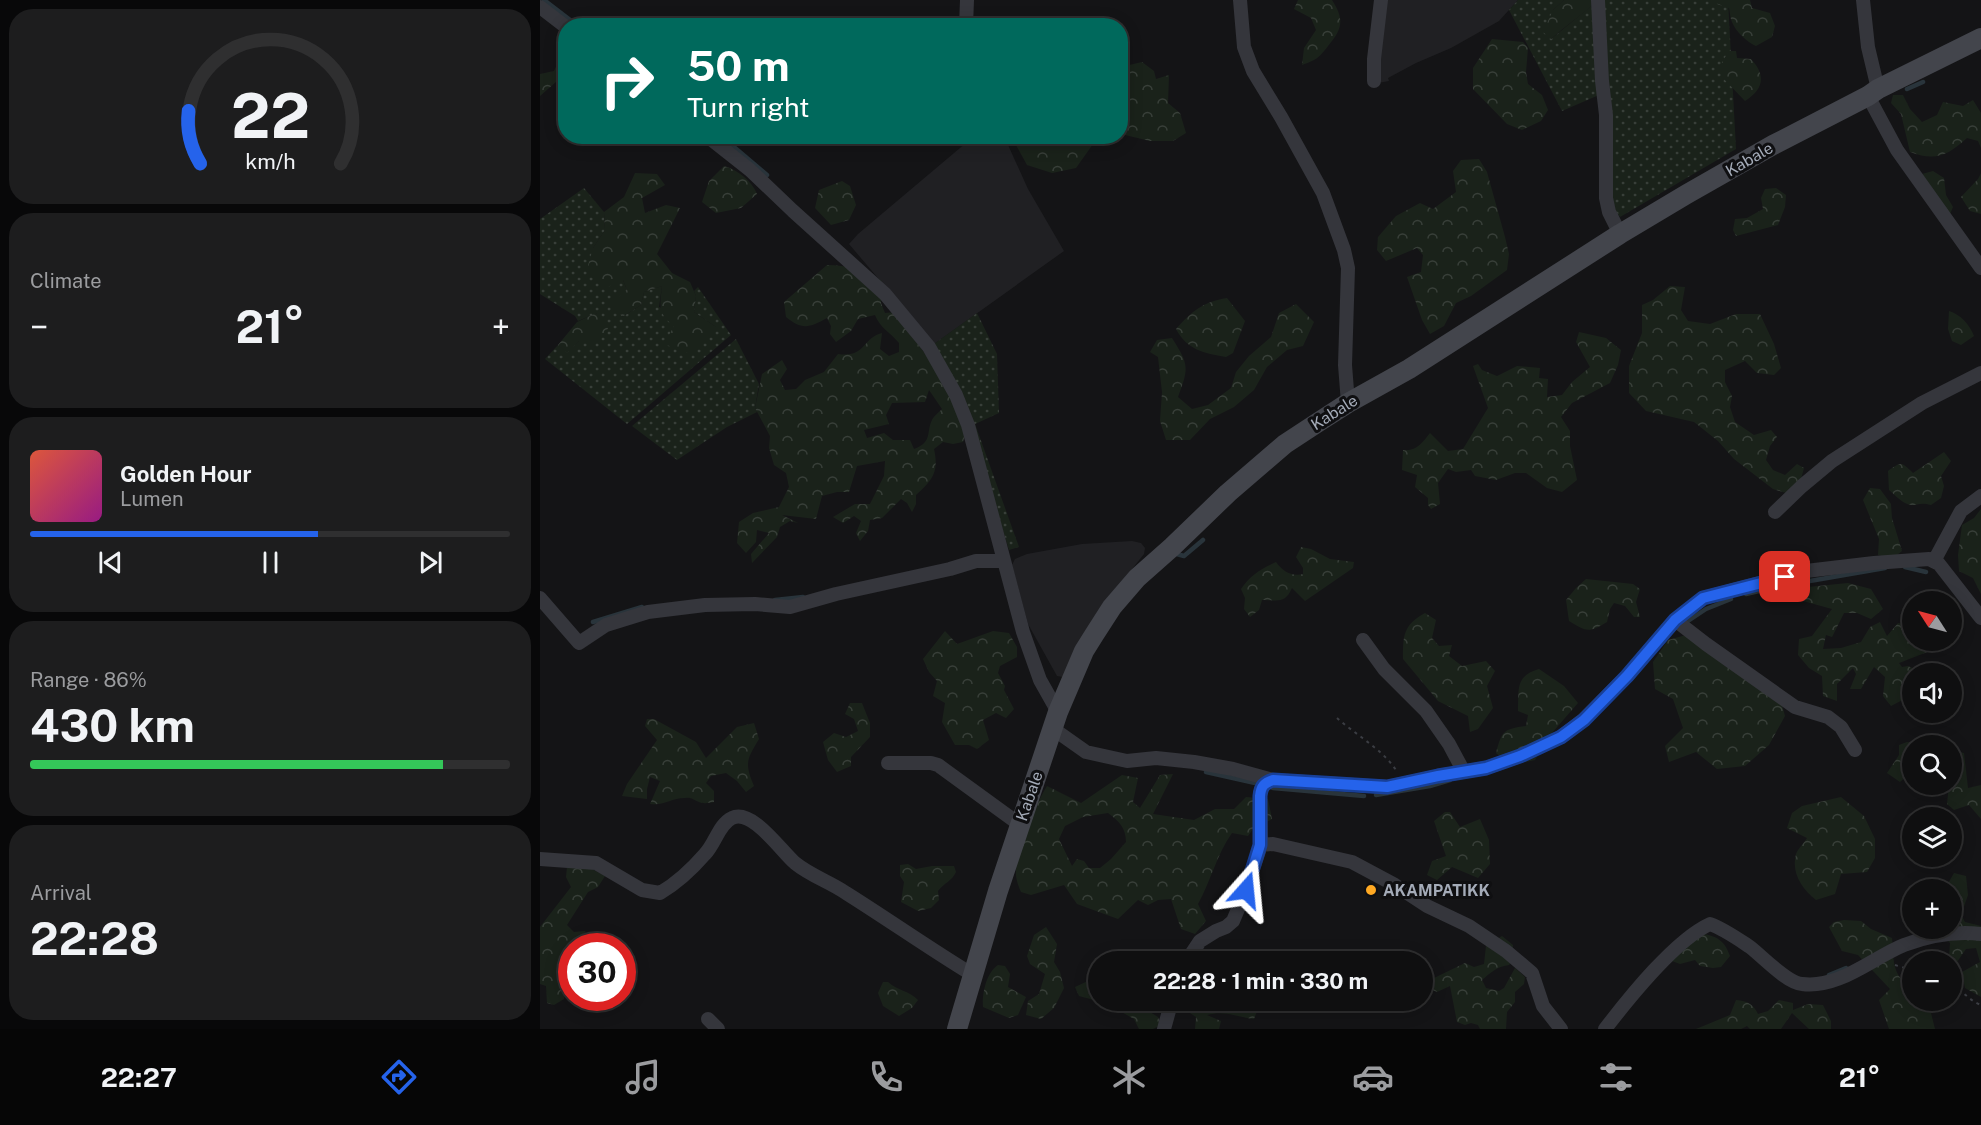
<!DOCTYPE html>
<html lang="en">
<head>
<meta charset="utf-8">
<style>
  :root { --surface:#0f0f10; --page:#1d1d1e; --text:#f1f3f6; --muted:#9b9c9f; --line:#2f2f30; --accent:#2563eb }
  body { margin:0; font-family:"Public Sans",sans-serif; background:var(--page); color:var(--text); height:100vh; display:flex; flex-direction:column; font-size:22px; white-space:nowrap }
  * { box-sizing:border-box; margin:0 }
  p { font-size:20px; color:var(--muted) }
  .icon { flex:none; width:33px; height:33px; fill:none; stroke:currentColor; stroke-width:2; stroke-linecap:round; stroke-linejoin:round }
  .map { position:relative; flex:1; overflow:hidden }
  .sheet { display:flex; flex-direction:column; gap:9px; padding:9px; background:#080809; width:540px }
  .sheet>* { flex:none }
  .banner { position:absolute; left:18px; top:18px; width:570px; height:126px; border-radius:24px; box-shadow:0 3px 15px #0003,0 0 0 2px var(--line); background:#00695c; color:#fff; overflow:hidden }
  .needle { width:39px; rotate:306deg }
  .tools { position:absolute; left:1362px; top:591px; display:grid; gap:12px }
  .tools a { display:grid; place-items:center; width:60px; height:60px; border-radius:50%; background:var(--surface); box-shadow:0 3px 15px #0003,0 0 0 2px var(--line); font-size:30px }
  .speed { position:absolute; left:18px; top:933px; display:flex; gap:12px; font-size:30px; font-weight:700; text-align:center }
  .speed>* { display:grid; place-content:center; width:78px; height:78px; border-radius:50%; background:var(--surface); box-shadow:0 3px 15px #0003,0 0 0 2px var(--line); line-height:1 }
  .speed .limit { border:9px solid #d22; background:#fff; color:#111 }
  .pin { position:absolute; display:grid; place-items:center; width:51px; height:51px; color:#fff; margin:-26px; border-radius:12px; box-shadow:0 3px 9px #0006 }
  .me { position:absolute; width:66px; margin:-33px; rotate:18deg; stroke-linejoin:round; filter:drop-shadow(0 0 4px #0008) }
  .turn { display:flex; align-items:center; gap:21px; height:126px; padding:0 30px; font-size:27px }
  .turn .icon { width:78px; height:78px; stroke-width:2.5 }
  .turn b { display:block; font-size:42px; line-height:51px }
  .big { font-size:45px; font-weight:700; line-height:1.1 }
  .sheet .card { flex:1; display:flex; flex-direction:column; justify-content:center; gap:9px; min-width:0; padding:0 21px; border-radius:24px; background:var(--page) }
  .sheet .dial { align-items:center; gap:0 }
  .dial svg { height:156px; overflow:visible; fill:none; stroke:var(--line); stroke-width:7; stroke-linecap:round; text-anchor:middle }
  .dial text { fill:var(--text); stroke:none }
  .song { display:flex; align-items:center; gap:18px }
  .cover { width:72px; height:72px; border-radius:9px; background:linear-gradient(135deg,hsl(10 70% 55%),hsl(310 70% 35%)) }
  .played { height:6px; border-radius:3px; background:linear-gradient(90deg,var(--accent) 60%,var(--line) 60%) }
  .keys { display:flex; justify-content:space-around; direction:ltr }
  .heat { display:flex; justify-content:space-between; align-items:center; font-size:33px; direction:ltr }
  .charge { height:9px; border-radius:4px; background:linear-gradient(90deg,#34c759 86%,var(--line) 0) }
  .trip { position:absolute; left:548px; top:951px; width:345px; height:60px; border-radius:30px; background:var(--surface); box-shadow:0 3px 15px #0003,0 0 0 2px var(--line); font-weight:700; line-height:60px; text-align:center }
  .menu { display:flex; height:96px; justify-content:space-around; align-items:center; background:#060606; color:var(--muted) }
  .menu .icon { width:42px; height:42px }
  .menu .on { color:var(--accent) }
  .menu b { font-size:27px; color:var(--text) }
  main { display:flex; flex:1; min-height:0 }
  .map>svg:first-child { display:block }
  .built { fill:#202023 }
  .grass { fill:url(#grass-dots) }
  .forest { fill:url(#forest-crowns); fill-rule:evenodd }
  .lines { fill:none; stroke-linecap:round; stroke-linejoin:round }
  .stream { stroke:#29343b; stroke-width:4.5 }
  .path { stroke:#3b3d43; stroke-width:2; stroke-dasharray:3 4.5; stroke-linecap:butt }
  .street { stroke:#35363c; stroke-width:14 }
  .secondary { stroke:#43454c; stroke-width:20 }
  .route-casing { stroke:#184099; stroke-width:15 }
  .route { stroke:#2563eb; stroke-width:10 }
  .poi-dot { fill:#ffa923; stroke:#0f0f11; stroke-width:2 }
  .labels { text-anchor:middle; stroke-width:6; stroke-linejoin:round; paint-order:stroke }
  .street-label { font-size:16px; fill:#a4abb8; stroke:#0f0f11 }
  .poi-label { font-size:16px; font-weight:bold; fill:#a4abb8; stroke:#0f0f11; text-anchor:start }
</style>
</head>
<body>
<main>
<section class="sheet">
<div class="card dial"><svg viewBox="0 0 100 80">
<path d="M14 69A42 42 0 1 1 86 69"/>
<path d="M14 69A42 42 0 0 1 8 42" stroke="#2563eb"/>
<text x="50" y="56" font-size="32" font-weight="700">22</text>
<text x="50" y="72" font-size="11">km/h</text>
</svg></div>
<div class="card"><p>Climate</p>
<div class="heat"><a>−</a><b class="big">21°</b><a>+</a></div>
</div>
<div class="card">
<div class="song"><i class="cover"></i><div><b>Golden Hour</b><p>Lumen</p></div></div>
<div class="played"></div>
<div class="keys"><svg class="icon" aria-label="previous" viewBox="0 0 24 24"><path d="M18 5L8 12l10 7zM5 5v14"/></svg><svg class="icon" aria-label="pause" viewBox="0 0 24 24"><path d="M8 5v14M16 5v14"/></svg><svg class="icon" aria-label="next" viewBox="0 0 24 24"><path d="M6 5l10 7-10 7zM19 5v14"/></svg></div>
</div>
<div class="card"><p>Range · 86%</p><b class="big">430 km</b><div class="charge"></div></div>
<div class="card"><p>Arrival</p><b class="big">22:28</b></div>
</section>
<div class="map">
<svg width="1441" height="1029" viewBox="0 0 1441 1029">
  <defs>
    <pattern id="grass-dots" width="8" height="8" patternUnits="userSpaceOnUse" patternTransform="scale(1.5)"><rect width="8" height="8" fill="#1a221a"/><path d="M2 2h.1M6 6h.1" fill="none" stroke="#383f39" stroke-width="1.8" stroke-linecap="round"/></pattern>
    <pattern id="forest-crowns" width="20" height="18" patternUnits="userSpaceOnUse" patternTransform="scale(1.5)"><rect width="20" height="18" fill="#1a221a"/><path d="M2 6a3 3 0 1 1 6 0M12 15a3 3 0 1 1 6 0" fill="none" stroke="#383f39"/></pattern>
  </defs>
  <rect width="100%" height="100%" fill="#141416"/>
  <path class="built" d="M844,0H978L959,21L911,48L876,63L848,78L849,81L838,83Z
    M464,136L488,189L524,251L394,344L309,244L318,234L433,137Z
    M592,541L601,543L605,548L604,554L576,589L523,677L517,676L488,624L472,565L475,559L487,554L542,544Z"/>
  <path class="grass" d="M978,0H1024L1013,10L1011,39L1055,3L1059,95L1022,111L969,10Z
    M1063,0H1188L1196,149L1080,217L1073,208Z
    M44,188L64,212L65,230L53,248L83,280L87,290L82,317L101,305L104,292L122,286L119,307L176,327L154,312L156,296L154,291L158,287L191,335L87,424L5,359L18,345L27,352L39,341H55L57,313L38,321L35,316L0,294V219Z
    M437,313L457,354L459,413L435,424L479,547L469,550L431,425L394,344Z
    M196,339L219,384L215,408L217,412L187,427L137,460L92,426Z"/>
  <path class="forest" d="M758,0H792C805,20 802,29 788,46C779,58 776,60 762,65L764,48L776,30L771,18L754,9Z
    M1024,0H1058C1044,14 1026,25 1011,39L1003,32L1013,10Z
    M1165,0H1210L1212,8L1230,13L1235,26L1232,37L1216,46C1207,42 1196,32 1192,22C1190,18 1190,12 1189,8Z
    M952,39L983,42L988,48L986,72L988,84L1002,95L1008,110L1001,121L982,130L967,124L933,89V68Z
    M1189,51H1196L1197,58L1211,59C1226,75 1224,89 1205,101L1181,76L1182,62Z
    M21,56L25,57V74L0,96V74L14,71Z
    M602,62L614,71L616,79L629,75L628,103L640,113L646,133L633,141H610L581,134V67Z
    M1353,95H1363L1370,109L1382,122L1397,115L1403,102L1423,106L1433,100L1441,113V148L1438,141L1427,138C1408,155 1396,162 1370,152L1361,114L1351,103Z
    M471,136L551,137L553,144L536,168L512,173L487,165Z
    M939,159L947,172L965,237L969,254L967,270L931,296L916,303L904,326L890,334L882,320L867,277L881,272L883,255L877,248L846,261L837,250L838,237L856,216L880,203L893,209L916,192L913,171L921,160Z
    M184,166C198,170 212,181 217,194L201,208L176,213L162,202L169,181Z
    M1393,171L1404,178L1406,195L1413,207L1410,214L1382,174Z
    M95,173L117,174L125,185L102,198L105,213L126,205L140,208L117,254L132,273L150,282L156,296L154,312L176,327L163,342L148,353L124,344L134,326C117,313 120,306 122,286L104,292L101,305L82,317L72,302L87,290L83,280L68,287L47,269L53,248L65,230L64,212L84,197Z
    M1441,173V214L1430,211L1421,197L1438,179Z
    M302,181L310,186L316,205L309,220L291,225L275,208L279,190Z
    M1236,188L1246,195L1245,207L1238,225L1196,236L1193,230L1195,219L1207,218L1223,209L1221,198L1225,189Z
    M287,265C306,265 326,270 342,281L341,303L345,313L355,312L408,386L425,434L423,442L413,444L403,442L394,449C399,472 393,480 376,495V504L372,512L367,503L361,499L342,518L330,520L328,531L320,541L316,533L321,521L314,516L303,523L293,517L315,504H330L344,476L345,461L317,466L309,492H297L282,496L276,519L242,515L258,523L250,521L240,527L237,537L212,563L211,554L229,533L217,530L216,542L206,553L197,543L199,522L213,513L239,507L249,487L246,473L234,465L229,448L230,436L215,408L222,374L242,360L247,369L240,380L245,390L256,389L265,380L284,372L298,354C326,358 322,338 342,333L340,349L349,356L359,352V343C350,332 340,328 335,315L318,319L311,331L296,342L290,334L291,326L287,318C269,328 262,330 246,317L244,302ZM389,390L402,409C399,412 394,416 392,420C386,432 393,442 374,449L370,440H353L344,433L327,438L324,430L349,424L346,415L352,403L385,402Z
    M1130,286L1145,287L1141,310L1148,321L1170,324L1196,314H1220L1234,344L1241,368L1234,375L1217,373L1205,361L1185,370V382L1192,396L1190,407L1195,422L1214,435L1231,430L1237,437L1230,446L1226,460L1233,470L1245,475L1257,464L1264,468L1261,479L1246,493L1233,489L1194,459L1178,441L1154,422L1106,411L1089,393V366L1102,333V305L1113,300Z
    M687,298L705,321L693,353L686,357C664,353 647,350 636,329C652,311 663,302 687,298Z
    M756,304L774,322L763,346L747,350L727,367L714,390L694,407L670,419L650,440H626L620,421L622,392L618,357L610,352L617,340L632,338C649,365 649,367 638,397L652,409L668,405L691,388L696,372L709,356L731,337L739,313Z
    M1409,311C1420,314 1430,325 1434,336L1421,345L1412,341L1408,329Z
    M56,313L63,317L68,329L55,341H39L27,353L18,345L37,322Z
    M1039,332L1066,338L1081,350L1078,365L1070,383L1032,403L1021,417L1030,431V446L1037,480L1022,492L1007,488L986,473H975L956,480L935,476L931,470L916,472L908,469L898,483L900,504L891,509L888,505V498L875,487L877,475L862,470L863,450C876,452 883,442 890,433L908,451L923,449L948,408L933,366L938,364L942,370L957,376L977,366L1000,368L999,378L1008,379L1007,397L1022,395L1032,382L1050,367L1036,342Z
    M1404,452L1411,461L1401,476L1404,486L1401,498L1391,505C1381,502 1378,505 1371,505C1363,504 1355,495 1349,490L1348,471C1362,461 1361,462 1373,473Z
    M1330,488L1340,489L1351,504L1352,518L1362,551L1352,559L1338,555L1339,539L1323,500Z
    M1441,509V594L1433,578L1419,571L1418,555L1422,525L1434,518Z
    M761,547L771,549L790,559L814,562L813,568L765,601L752,588C745,604 738,600 722,600L719,610L710,617L704,609L705,598L701,589C710,575 721,569 736,562C742,571 752,577 763,574V568L756,557Z
    M1046,579L1093,584L1100,589L1096,602L1100,617H1094L1085,606L1074,603L1070,609L1067,622C1049,633 1047,632 1029,621L1026,600L1036,588Z
    M1308,583L1331,589L1343,609L1331,619L1317,613H1304L1292,637L1286,635L1283,649L1301,648L1321,642L1330,627L1340,622L1347,636L1358,623L1364,624L1372,635V640L1393,641L1395,649L1359,663L1362,667L1368,666L1383,673L1372,674V695L1351,706L1343,696L1345,677L1334,667L1321,689H1310L1316,674L1313,668L1297,684V701L1283,696L1282,676L1269,668L1258,655L1259,639L1272,636L1292,609L1263,601L1262,592L1268,587Z
    M885,613L896,620L892,638L899,646L912,645L909,656L922,666L946,661L955,671L947,686L953,708L938,729L930,732L928,716L898,701L863,659C863,636 863,625 885,613Z
    M405,631L417,644L453,631L469,633L477,647V657L460,666L458,673L465,686L464,690L474,709L466,718L456,713L443,720L449,740L437,749L429,745H415L402,722L405,703L393,696L397,681L389,672L383,659Z
    M1157,632L1242,705L1245,716L1229,745L1205,766L1177,769L1156,752L1129,762L1125,746L1143,728L1133,699L1115,689L1113,662L1128,640Z
    M999,669L1024,686L1038,703L1011,734L995,760C979,764 969,765 956,753C962,731 963,729 986,726L988,715L978,711C979,689 975,676 999,669Z
    M310,703H322L330,723V737L311,757V766L297,772L288,760L283,742L294,733L306,737L318,731L314,719L305,714Z
    M107,719H114L156,742L166,758L197,727L214,723L219,739C207,759 204,763 214,786L206,792L197,781L186,773L171,776L166,783L174,791V802C169,803 163,804 159,802C153,800 152,797 145,798C130,798 125,806 110,804L120,781L110,777L107,789V799L82,796L87,784L117,740L105,726Z
    M1367,742L1386,745L1372,746V771L1360,782L1347,773L1359,755V745Z
    M1413,751L1424,753L1428,788L1441,785V819L1429,805L1414,810L1407,804L1409,785L1412,784V753Z
    M633,774L613,814L654,820L675,809H694L706,797L728,799L732,819L713,829L708,836L692,833C677,854 671,880 658,904L666,921L655,934L641,929L631,899L618,900L608,905L598,900L578,919L537,904L524,885L491,895L481,892C479,887 476,880 476,874C475,850 495,806 507,786L541,803L582,775L598,778L593,802L600,808L620,775ZM568,813C579,821 586,828 586,842L571,859L560,868H549L544,861L537,859L532,866L519,839L525,826L543,817Z
    M1301,797L1324,816L1335,839V858L1327,872L1301,874L1295,894L1276,900C1262,889 1251,873 1256,854C1258,849 1264,843 1267,838L1247,828L1252,813L1262,806Z
    M905,812H910L920,827L940,819L949,840L950,864L938,878L912,867L897,880L887,875L892,861L906,856L894,821Z
    M368,864L376,869L392,866H414L416,872C412,881 404,883 398,891L399,900L391,908L378,911L361,902L364,882L360,876V865Z
    M27,867L52,869L65,876L58,887L48,892L27,925L34,932L45,931L52,946H32L31,977L21,981L25,992L24,999L14,1005L7,1003L6,986L0,984V927L31,887L26,877Z
    M1414,873L1426,876L1428,895L1421,915L1425,922L1441,926V997L1425,988L1422,972L1440,962L1436,948L1426,949L1417,962L1409,957L1410,943L1397,929L1412,928V890L1407,889L1406,887Z
    M1304,920L1321,921L1331,929L1352,938C1354,959 1351,976 1372,987V1000L1384,1001L1390,1009L1395,1029H1349L1339,1000L1350,989L1318,955L1302,951L1289,927L1294,922Z
    M506,927L517,944L514,962L520,972L524,988L514,1008L501,1019L486,1015L488,1001L499,994L505,974L490,964L487,956L494,935Z
    M1164,934C1179,937 1185,942 1190,956L1181,967L1173,968L1160,966L1155,960L1140,964L1132,961L1141,949Z
    M962,936L973,945L972,961L969,965C958,966 950,973 942,980L946,988L959,991L964,988L975,968L985,977L984,984L975,992V1002L967,1012L966,1029H940L938,1025L931,1023L925,1025L917,1022L910,986L897,992L888,988V984L892,979L925,963L934,967L944,964L946,946Z
    M458,965L465,966L470,974L468,987L486,997L478,1015L469,1018L443,1007C442,994 446,973 458,965Z
    M558,971V995L554,1000L539,996L535,987L550,980L554,972Z
    M343,982H348C358,991 368,990 378,1000L372,1008L359,1016L343,1006L338,993Z
    M1196,1000C1208,1001 1213,1004 1218,1014L1228,1011L1239,1000L1253,1003V1010L1268,1004L1283,1005L1291,1021V1029H1269L1252,1013L1241,1029H1210L1207,1026L1201,1029H1156L1190,1015Z
    M593,1001H605V1009L618,1017L621,1025L613,1029H599L594,1019L578,1010L582,1007L587,1008Z
    M645,1001V1000L721,1001L714,1019C697,1017 685,1010 667,1015L681,1021L679,1029H655L656,1017L647,1011L642,1003Z"/>
  <g class="lines">
    <path class="stream" d="M4,0L38,26
      M1367,89L1383,82
      M181,136L227,175
      M633,553L644,556L663,540
      M1365,567L1386,572
      M1206,594L1241,586L1345,568
      M235,600L263,597
      M1148,621L1166,609L1191,599
      M53,622L102,607
      M666,772L715,783
      M733,788L824,796
      M836,795L890,786L910,780
      M1289,975L1306,968"/>
    <path class="path" d="M797,718C816,735 842,749 856,770
      M1355,965L1372,970
      M1412,986C1424,991 1428,1000 1441,1005"/>
    <path class="street" d="M700,0L704,47L713,71L741,117L783,193L804,250L808,268L805,365L808,403
      M1058,0L1062,81L1066,115V198L1069,212L1080,234
      M1323,0L1328,47L1338,89
      M0,7L26,27
      M426,26L427,0
      M834,81V59L841,0
      M1328,96L1357,150L1441,268
      M167,136L210,170L253,211L345,294L389,347L416,395L428,425L483,632L500,680L518,712
      M1235,512L1262,486L1292,461L1382,403L1441,373
      M1394,561L1421,511L1441,496
      M0,598L39,643L66,625L108,612L165,605L215,604L250,607L296,594L410,569L436,561H464
      M1135,620L1166,644L1255,707L1288,717L1301,727L1315,750
      M823,640L844,669L886,711L909,744L924,772
      M512,728L546,752L587,761L616,758L654,762L693,769L733,780
      M348,763H391L398,765L479,824
      M721,845L733,844L812,862L855,885L887,906L929,926L966,951L992,973L1003,1006L1021,1029
      M0,859L56,863L102,890L120,893C137,883 152,869 165,854C175,844 179,824 192,818C212,808 241,851 255,863C271,876 290,882 306,893C349,920 390,949 433,975
      M646,962L660,941L676,931L686,927L693,921L706,890L721,845L720,796C721,786 724,783 733,780L847,787L898,776L946,768L980,756L1021,737L1044,719L1087,676L1135,620L1163,598L1266,571L1334,563L1389,559L1399,564L1441,618
      M168,1019L178,1029
      M624,1029L632,1000
      M1065,1029C1089,998 1135,940 1170,924C1184,929 1198,939 1210,947C1223,957 1247,983 1262,984C1299,989 1332,958 1364,945C1388,936 1416,931 1441,934"/>
    <path class="secondary" d="M417,1029L458,891L518,712L544,651L554,635L572,607L597,578L632,547L688,493L745,444L777,423L808,403L869,369L1080,234L1147,194L1233,145L1328,96L1338,89L1441,38"/>
  </g>
  <g class="lines">
    <g class="route-casing">
      <path id="route" d="M706,890L720,845V796C721,786 724,783 733,780L847,787L898,776L946,768L980,756L1021,737L1044,720L1087,676L1135,620L1163,598L1245,577"/>
    </g>
    <use href="#route" class="route"/>
  </g>
  <circle class="poi-dot" cx="831" cy="890" r="6"/>
  <g class="labels">
    <g class="street-label">
      <text transform="translate(1209 159) rotate(-30)" y="6">Kabale</text>
      <text transform="translate(794 412) rotate(-32)" y="6">Kabale</text>
      <text transform="translate(489 796) rotate(-71)" y="6">Kabale</text>
    </g>
    <g class="poi-label">
      <text x="843" y="896">AKAMPATIKK</text>
    </g>
  </g>
</svg>
<div class="tools">
<a><svg class="needle" viewBox="-14 -14 28 28"><path d="M0-13l5 13h-10z" fill="#e53935"/><path d="M0 13l5-13h-10z" fill="#9b9c9f"/></svg></a>
<a><svg class="icon" aria-label="sound" viewBox="0 0 24 24"><path d="M4 9h4l5-4v14l-5-4H4zM17 9q2 3 0 6"/></svg></a>
<a><svg class="icon" aria-label="search" viewBox="0 0 24 24"><circle cx="10" cy="10" r="6"/><path d="M15 15l6 6"/></svg></a>
<a><svg class="icon" aria-label="layers" viewBox="0 0 24 24"><path d="M12 4l9 5-9 5-9-5zM3 14l9 5 9-5"/></svg></a>
<a>+</a>
<a>−</a>
</div>
<div class="speed"><div class="limit">30</div></div>
<div class="pin" style="left:1245px;top:577px;background:#d93025"><svg class="icon" aria-label="arrive" viewBox="0 0 24 24"><path d="M6 21V4h12l-3 4 3 4H6"/></svg></div>
<svg class="me" style="left:706px;top:890px" viewBox="-20 -20 40 40"><path d="M0-17L14 15 0 8-14 15z" fill="#2563eb" stroke="#fff" stroke-width="4"/></svg>
<div class="trip">22:28 · 1 min · 330 m</div>
<div class="banner">
<div class="turn"><svg class="icon" aria-label="right" viewBox="0 0 24 24"><path d="M7 20v-9h11M14 6l5 5-5 5"/></svg><div><b>50 m</b>Turn right</div></div>
</div>
</div>
</main>
<nav class="menu">
<b>22:27</b>
<svg class="icon on" aria-label="directions" viewBox="0 0 24 24"><path d="M12 3l9 9-9 9-9-9zM9 14v-3h6M13 9l2 2-2 2"/></svg>
<svg class="icon" aria-label="music" viewBox="0 0 24 24"><path d="M9 18V5l10-2v13"/><circle cx="6" cy="18" r="3"/><circle cx="16" cy="16" r="3"/></svg>
<svg class="icon" aria-label="phone" viewBox="0 0 24 24"><path d="M5 4h4l2 5-3 2q2 4 5 5l2-3 5 2v4C11 20 4 13 5 4z"/></svg>
<svg class="icon" aria-label="climate" viewBox="0 0 24 24"><path d="M12 3v18M4 7l16 10M4 17L20 7"/></svg>
<svg class="icon" aria-label="car" viewBox="0 0 24 24"><path d="M5 17H2v-5l4-1 3-4h7l3 4 3 1v5h-3M9 17h6M6 11h13"/><circle cx="7" cy="17" r="2"/><circle cx="17" cy="17" r="2"/></svg>
<svg class="icon" aria-label="filters" viewBox="0 0 24 24"><path d="M4 7h16M4 17h16"/><circle cx="9" cy="7" r="2"/><circle cx="15" cy="17" r="2"/></svg>
<b>21°</b>
</nav>
</body>
</html>
